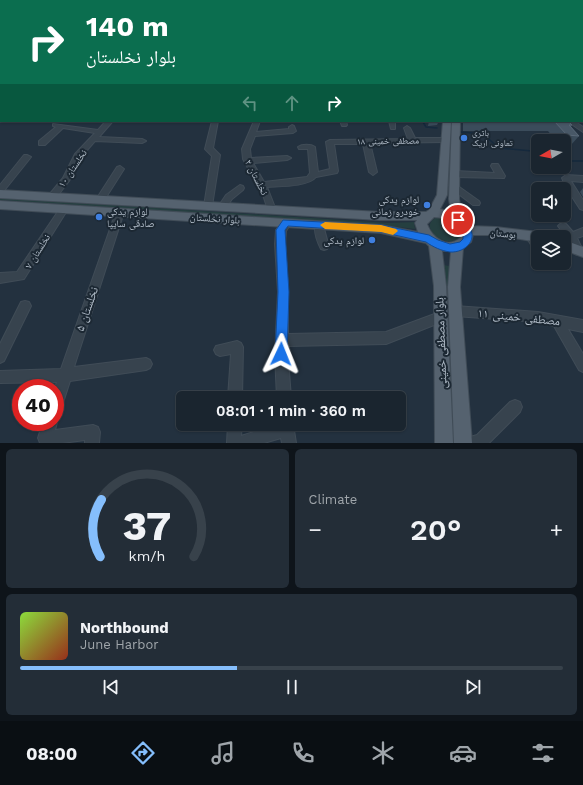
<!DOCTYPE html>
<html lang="en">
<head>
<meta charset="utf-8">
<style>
  :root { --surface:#1a252f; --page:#232d37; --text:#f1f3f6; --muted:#9fa5aa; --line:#38424b; --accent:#85befc }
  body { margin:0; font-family:"Work Sans","Noto Naskh Arabic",sans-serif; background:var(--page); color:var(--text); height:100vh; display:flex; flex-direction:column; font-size:15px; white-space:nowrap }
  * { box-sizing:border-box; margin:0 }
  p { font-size:13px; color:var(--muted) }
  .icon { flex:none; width:22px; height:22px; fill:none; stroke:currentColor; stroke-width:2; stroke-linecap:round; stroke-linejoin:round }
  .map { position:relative; height:443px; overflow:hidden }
  .side { display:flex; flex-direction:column; gap:6px; padding:6px; background:#0e141a; flex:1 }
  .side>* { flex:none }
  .guide { position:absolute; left:0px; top:0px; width:583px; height:122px; box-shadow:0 1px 3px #0004,0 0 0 1px var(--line); background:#0b6e4f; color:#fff; overflow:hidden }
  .needle { width:26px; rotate:261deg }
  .tools { position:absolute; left:531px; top:134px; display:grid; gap:8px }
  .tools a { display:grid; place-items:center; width:40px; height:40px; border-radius:6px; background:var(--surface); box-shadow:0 1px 3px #0004,0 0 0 1px var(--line); font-size:20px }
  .speed { position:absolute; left:12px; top:379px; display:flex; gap:8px; font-size:20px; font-weight:700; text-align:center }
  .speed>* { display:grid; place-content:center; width:52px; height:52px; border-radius:50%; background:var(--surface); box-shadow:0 1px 3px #0004,0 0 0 1px var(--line); line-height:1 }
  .speed .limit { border:6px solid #d22; background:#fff; color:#111 }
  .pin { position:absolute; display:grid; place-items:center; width:34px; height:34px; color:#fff; margin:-17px; border:2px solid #fff; border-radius:50%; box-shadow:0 1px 4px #0007 }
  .me { position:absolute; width:44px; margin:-22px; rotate:2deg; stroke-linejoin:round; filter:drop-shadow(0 0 3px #0008) }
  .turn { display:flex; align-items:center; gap:14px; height:84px; padding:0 20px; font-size:18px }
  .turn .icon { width:52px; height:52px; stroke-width:2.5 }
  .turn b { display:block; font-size:28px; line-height:34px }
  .lanes { display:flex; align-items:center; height:38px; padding:0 20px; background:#0003; justify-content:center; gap:20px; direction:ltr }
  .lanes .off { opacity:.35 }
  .big { font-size:30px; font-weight:600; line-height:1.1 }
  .side .tile { flex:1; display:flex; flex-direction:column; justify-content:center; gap:6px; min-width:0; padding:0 14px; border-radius:6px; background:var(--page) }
  .side .dial { align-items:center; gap:0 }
  .dial svg { height:104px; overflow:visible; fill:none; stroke:var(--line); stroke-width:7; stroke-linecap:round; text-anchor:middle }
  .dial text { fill:var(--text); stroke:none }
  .song { display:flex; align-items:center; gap:12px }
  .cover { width:48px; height:48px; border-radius:6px; background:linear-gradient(135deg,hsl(90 70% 55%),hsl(10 70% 35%)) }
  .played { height:4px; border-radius:2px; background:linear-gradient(90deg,var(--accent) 40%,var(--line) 40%) }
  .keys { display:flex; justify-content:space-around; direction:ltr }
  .heat { display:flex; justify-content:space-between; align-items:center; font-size:22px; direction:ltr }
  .side .tiles { flex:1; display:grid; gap:6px; grid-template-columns:1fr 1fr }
  .tile:last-child { grid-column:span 2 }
  .trip { position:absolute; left:176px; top:391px; width:230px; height:40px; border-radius:6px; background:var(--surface); box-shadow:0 1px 3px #0004,0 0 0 1px var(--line); font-weight:600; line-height:40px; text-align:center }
  .tab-bar { display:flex; height:64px; justify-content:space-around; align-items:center; background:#0a0f13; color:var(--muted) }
  .tab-bar .icon { width:28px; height:28px }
  .tab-bar .current { color:var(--accent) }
  .tab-bar b { font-size:18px; color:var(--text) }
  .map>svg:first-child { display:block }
  .green { fill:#253f40 }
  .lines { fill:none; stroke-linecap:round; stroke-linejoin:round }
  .stream { stroke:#15293d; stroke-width:1.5 }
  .minor-casing { stroke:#404c57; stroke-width:2 }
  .major-casing { stroke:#404c57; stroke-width:2 }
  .minor { fill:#37434e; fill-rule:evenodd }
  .major { fill:#55626f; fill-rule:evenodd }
  .wall { fill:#3b4c5b }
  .building { fill:#485867; stroke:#596877 }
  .route { fill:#1a73e8; stroke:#114b97 }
  .slow { fill:#f59e0b }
  .shop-dot { fill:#3f7fe0; stroke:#1c2833; stroke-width:1.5 }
  .labels { text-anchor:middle; stroke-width:4; stroke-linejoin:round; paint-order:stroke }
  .far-poi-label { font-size:9px; fill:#b3beca; stroke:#1c2833; text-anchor:start }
  .far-street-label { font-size:9px; fill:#b3beca; stroke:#1c2833 }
  .street-label { font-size:10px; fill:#b3beca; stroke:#1c2833 }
  .poi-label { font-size:10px; fill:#b3beca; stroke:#1c2833; text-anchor:end }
  .near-street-label { font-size:12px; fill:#b3beca; stroke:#1c2833 }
</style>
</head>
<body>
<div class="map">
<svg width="583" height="443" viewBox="0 0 583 443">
  <rect width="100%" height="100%" fill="#23313f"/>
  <path class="green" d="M0,198L389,223L414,222L415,229L390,226L0,200Z
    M439,217L450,219L463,233L462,237C441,252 416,223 439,217Z
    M444,265L449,266L456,443H450Z"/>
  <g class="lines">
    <path class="stream" d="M418,121L423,122L426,127L437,128
      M461,132L483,134L499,148L532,151L538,155
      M564,161H583"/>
    <g class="minor-casing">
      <path id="minor" d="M582,69H583V73H582Z
        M582,81H583V85H582Z
        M582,93H583V98H582Z
        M106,121H113L99,137L142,139L146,141L142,143L95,141L81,157L69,181L55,199H49L48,197L49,195L63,178L75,154L95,133L63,128L45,145H39V141L56,127L53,126V124L98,130Z
        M212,121H218L213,148L220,155L212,206L208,209L204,206L212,156L205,149Z
        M254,121H260L256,132L289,129V127L292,125L294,126L296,131L293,133L255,136L250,149L251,158L287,156L291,158L287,160L253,163L264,182L307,177L310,173L308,149H299L298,147C302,144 311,144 315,147L318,172L330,169L326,142L330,140L408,139L404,128L407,126L410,128L415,138H445L449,140L445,142L370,143L377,172L373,175L369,172L363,144H334L338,171L337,173L316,177C308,187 279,186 267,187L276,210L272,213L268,210L263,195L243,159L242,149Z
        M340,121H346L347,125L346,126H342Z
        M389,121H395V129H391Z
        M567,121H574L583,127V132Z
        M24,155H27L31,157L3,192L0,193V185Z
        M492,164H498L505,176L504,178L455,177L451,174L455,171L495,173L491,166Z
        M120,166L124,169L103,202H97L96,200L97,198L117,167Z
        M566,175L583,176V182L571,181L583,200V210L580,209L567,189H543L542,187L546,184L564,183L562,178Z
        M455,184L479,201L480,203L479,205H473L452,189L451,187Z
        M240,185L243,186L244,188L243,190L232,199L225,209H219L218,207L226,195Z
        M64,206L68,209L24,279L0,283V273L17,272L61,207Z
        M120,209L124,212L74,367L146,358L150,360L152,364L150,368L146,370L70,381L60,412L55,414V388L57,382L0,383V371L61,369L116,212Z
        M286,220L289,221L291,223L286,231L285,244L288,292V334L386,332L440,312L444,313L446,317L444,321L386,344L287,346L291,398H277L275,354L278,292L275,244L276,230L283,221Z
        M319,222L322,223C325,230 326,238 329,246L327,249L324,250L321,249C317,241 313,231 316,223Z
        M563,223L566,224L573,232L583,228V236L577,238L583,251L581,254L578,255L575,254L567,238L558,226L560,224Z
        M530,231C539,234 538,244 538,252L535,251L525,235L527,232Z
        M25,301L29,302L31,306L4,361L0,363V344L21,302Z
        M455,306L538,312L583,320V332L568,329L583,354V372L579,370L554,326L538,322L455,316L451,315L449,311L451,307Z
        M237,341L241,343L243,347L242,398H228L231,354L220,356L216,354L214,350L216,346Z
        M515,400L520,402L522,407L520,412L489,443H465L467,438L477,435L510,402Z
        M55,417L57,422L55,430L93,425L98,427L100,432L99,443H85V440L62,443H40L38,438L43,422H55Z
        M228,424H242L241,436L279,424H293L296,443H282L281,438L264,443H227Z"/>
    </g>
    <g class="major-casing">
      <path id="major" d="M443,121H451L447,195L440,209L451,212L449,199L452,121H460L459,199L463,219L469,226L496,227L538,232L542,234L544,237H538V242L496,235H473L471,242L463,248L460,287L472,443H454L448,287L451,251H442L446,286L453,443H435L434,286L429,246L426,243L381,233L0,209V201L381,225L418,232L415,223L417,220H380L0,198V190L380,212H426L429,210L437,195ZM434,217C447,218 454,222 462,233L461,237C448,250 432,238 427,224Z
        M564,240L583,247V257L564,250Z"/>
    </g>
    <use href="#minor" class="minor"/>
    <use href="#major" class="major"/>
  </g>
  <path class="wall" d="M429,121H439L437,125L428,126Z
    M463,121H568L572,125L571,127L579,136L571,145H564V141H556L548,131H463Z
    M583,188V197L580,192Z"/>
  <path class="building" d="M468,121H568L572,125H569L579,136L567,135L554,121L468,122Z"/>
  <linearGradient id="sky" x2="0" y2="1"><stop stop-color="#131b23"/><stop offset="0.47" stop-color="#3f4e63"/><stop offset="1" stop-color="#3f4e63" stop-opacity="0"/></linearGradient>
  <rect width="583" height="118" fill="url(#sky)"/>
  <path class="route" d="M458,216C463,218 464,221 467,224C480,238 466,253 450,252C442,251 433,247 426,242L381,232L288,226L285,230L289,292L287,354L285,358L281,360L276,358L275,354L278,292L276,230L283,220L381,225L429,235L438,240L450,244L460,242L463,239V231L454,220Z"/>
  <path class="slow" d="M325,222L381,225L396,229L398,231L393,235L381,232L325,229L320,225Z"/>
  <g class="shop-dot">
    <circle cx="464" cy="138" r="4"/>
    <circle cx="427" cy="205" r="4"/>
    <circle cx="99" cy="217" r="4"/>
    <circle cx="372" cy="240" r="4"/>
  </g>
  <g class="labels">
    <g class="far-poi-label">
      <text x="472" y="136">باتری<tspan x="472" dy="10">تعاونی اریک</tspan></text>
    </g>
    <g class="far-street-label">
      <text transform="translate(388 141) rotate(-1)" y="3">مصطفی خمینی ۱۸</text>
    </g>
    <g class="street-label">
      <text transform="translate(72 168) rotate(-56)" y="4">نخلستان ۱۰</text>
      <text transform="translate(257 177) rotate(63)" y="4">نخلستان ۲</text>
      <text transform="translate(215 218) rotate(4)" y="4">بلوار نخلستان</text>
      <text transform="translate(503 233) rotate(5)" y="4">بوستان</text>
      <text transform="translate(37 251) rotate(-58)" y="4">نخلستان ۷</text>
    </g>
    <g class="poi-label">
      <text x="419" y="203">لوازم یدکی<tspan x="419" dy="12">خودرو زمانی</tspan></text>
      <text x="107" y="215" text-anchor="start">لوازم یدکی<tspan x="107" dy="12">صادقی سایپا</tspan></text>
      <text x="364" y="244">لوازم یدکی</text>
    </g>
    <g class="near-street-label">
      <text transform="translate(87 309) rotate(-71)" y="4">نخلستان ۵</text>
      <text transform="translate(519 317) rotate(6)" y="4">مصطفی خمینی ۱۱</text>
      <text transform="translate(441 343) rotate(-92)" y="4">بلوار مصطفی خمینی</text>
    </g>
  </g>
</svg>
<div class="tools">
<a><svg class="needle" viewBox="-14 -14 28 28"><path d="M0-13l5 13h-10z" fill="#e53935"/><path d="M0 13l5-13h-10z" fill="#9fa5aa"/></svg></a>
<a><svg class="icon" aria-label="sound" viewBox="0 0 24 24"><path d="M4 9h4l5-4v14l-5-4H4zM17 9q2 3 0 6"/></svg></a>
<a><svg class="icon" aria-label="layers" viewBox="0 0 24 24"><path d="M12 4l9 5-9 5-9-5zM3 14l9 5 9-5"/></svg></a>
</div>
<div class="speed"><div class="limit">40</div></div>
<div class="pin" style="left:458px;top:220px;background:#d93025"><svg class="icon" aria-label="arrive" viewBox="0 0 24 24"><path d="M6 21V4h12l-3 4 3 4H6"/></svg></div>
<svg class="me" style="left:281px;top:354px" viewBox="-20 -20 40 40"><path d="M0-17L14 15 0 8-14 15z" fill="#1a73e8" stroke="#fff" stroke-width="4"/></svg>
<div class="trip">08:01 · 1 min · 360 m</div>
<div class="guide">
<div class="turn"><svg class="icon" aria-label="right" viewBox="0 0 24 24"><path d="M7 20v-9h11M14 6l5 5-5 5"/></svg><div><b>140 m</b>بلوار نخلستان</div></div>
<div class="lanes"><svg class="icon off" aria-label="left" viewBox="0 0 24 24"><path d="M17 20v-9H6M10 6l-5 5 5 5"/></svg><svg class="icon off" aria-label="ahead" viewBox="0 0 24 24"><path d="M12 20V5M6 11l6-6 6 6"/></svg><svg class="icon" aria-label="right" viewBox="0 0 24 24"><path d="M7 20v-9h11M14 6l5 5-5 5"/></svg></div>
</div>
</div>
<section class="side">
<div class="tiles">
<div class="tile dial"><svg viewBox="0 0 100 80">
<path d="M14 69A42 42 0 1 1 86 69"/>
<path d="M14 69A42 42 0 0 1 15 25" stroke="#85befc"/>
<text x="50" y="56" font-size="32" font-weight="700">37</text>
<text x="50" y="72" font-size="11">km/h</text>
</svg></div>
<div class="tile"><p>Climate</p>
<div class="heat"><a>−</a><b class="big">20°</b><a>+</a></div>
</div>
<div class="tile">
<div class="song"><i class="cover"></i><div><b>Northbound</b><p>June Harbor</p></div></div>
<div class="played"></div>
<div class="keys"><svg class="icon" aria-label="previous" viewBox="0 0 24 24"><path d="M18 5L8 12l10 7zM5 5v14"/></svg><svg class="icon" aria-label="pause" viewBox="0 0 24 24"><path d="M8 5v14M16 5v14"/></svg><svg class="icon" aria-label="next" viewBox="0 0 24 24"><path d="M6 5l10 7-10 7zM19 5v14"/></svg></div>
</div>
</div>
</section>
<nav class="tab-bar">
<b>08:00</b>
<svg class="icon current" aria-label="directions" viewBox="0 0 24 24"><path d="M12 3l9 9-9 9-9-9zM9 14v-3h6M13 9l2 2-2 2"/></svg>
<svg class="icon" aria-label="music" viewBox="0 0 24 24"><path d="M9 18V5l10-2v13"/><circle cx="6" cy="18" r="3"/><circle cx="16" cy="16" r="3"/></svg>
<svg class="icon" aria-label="phone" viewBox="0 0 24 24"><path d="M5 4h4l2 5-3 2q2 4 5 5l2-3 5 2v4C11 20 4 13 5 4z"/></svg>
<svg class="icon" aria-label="climate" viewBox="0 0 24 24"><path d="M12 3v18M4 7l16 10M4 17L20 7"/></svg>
<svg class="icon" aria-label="car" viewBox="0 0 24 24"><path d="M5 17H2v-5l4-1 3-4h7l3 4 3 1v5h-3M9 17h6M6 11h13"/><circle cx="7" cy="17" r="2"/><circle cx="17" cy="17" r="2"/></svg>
<svg class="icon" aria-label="filters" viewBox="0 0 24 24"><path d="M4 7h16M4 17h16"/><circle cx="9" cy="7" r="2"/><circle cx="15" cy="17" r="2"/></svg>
</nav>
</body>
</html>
